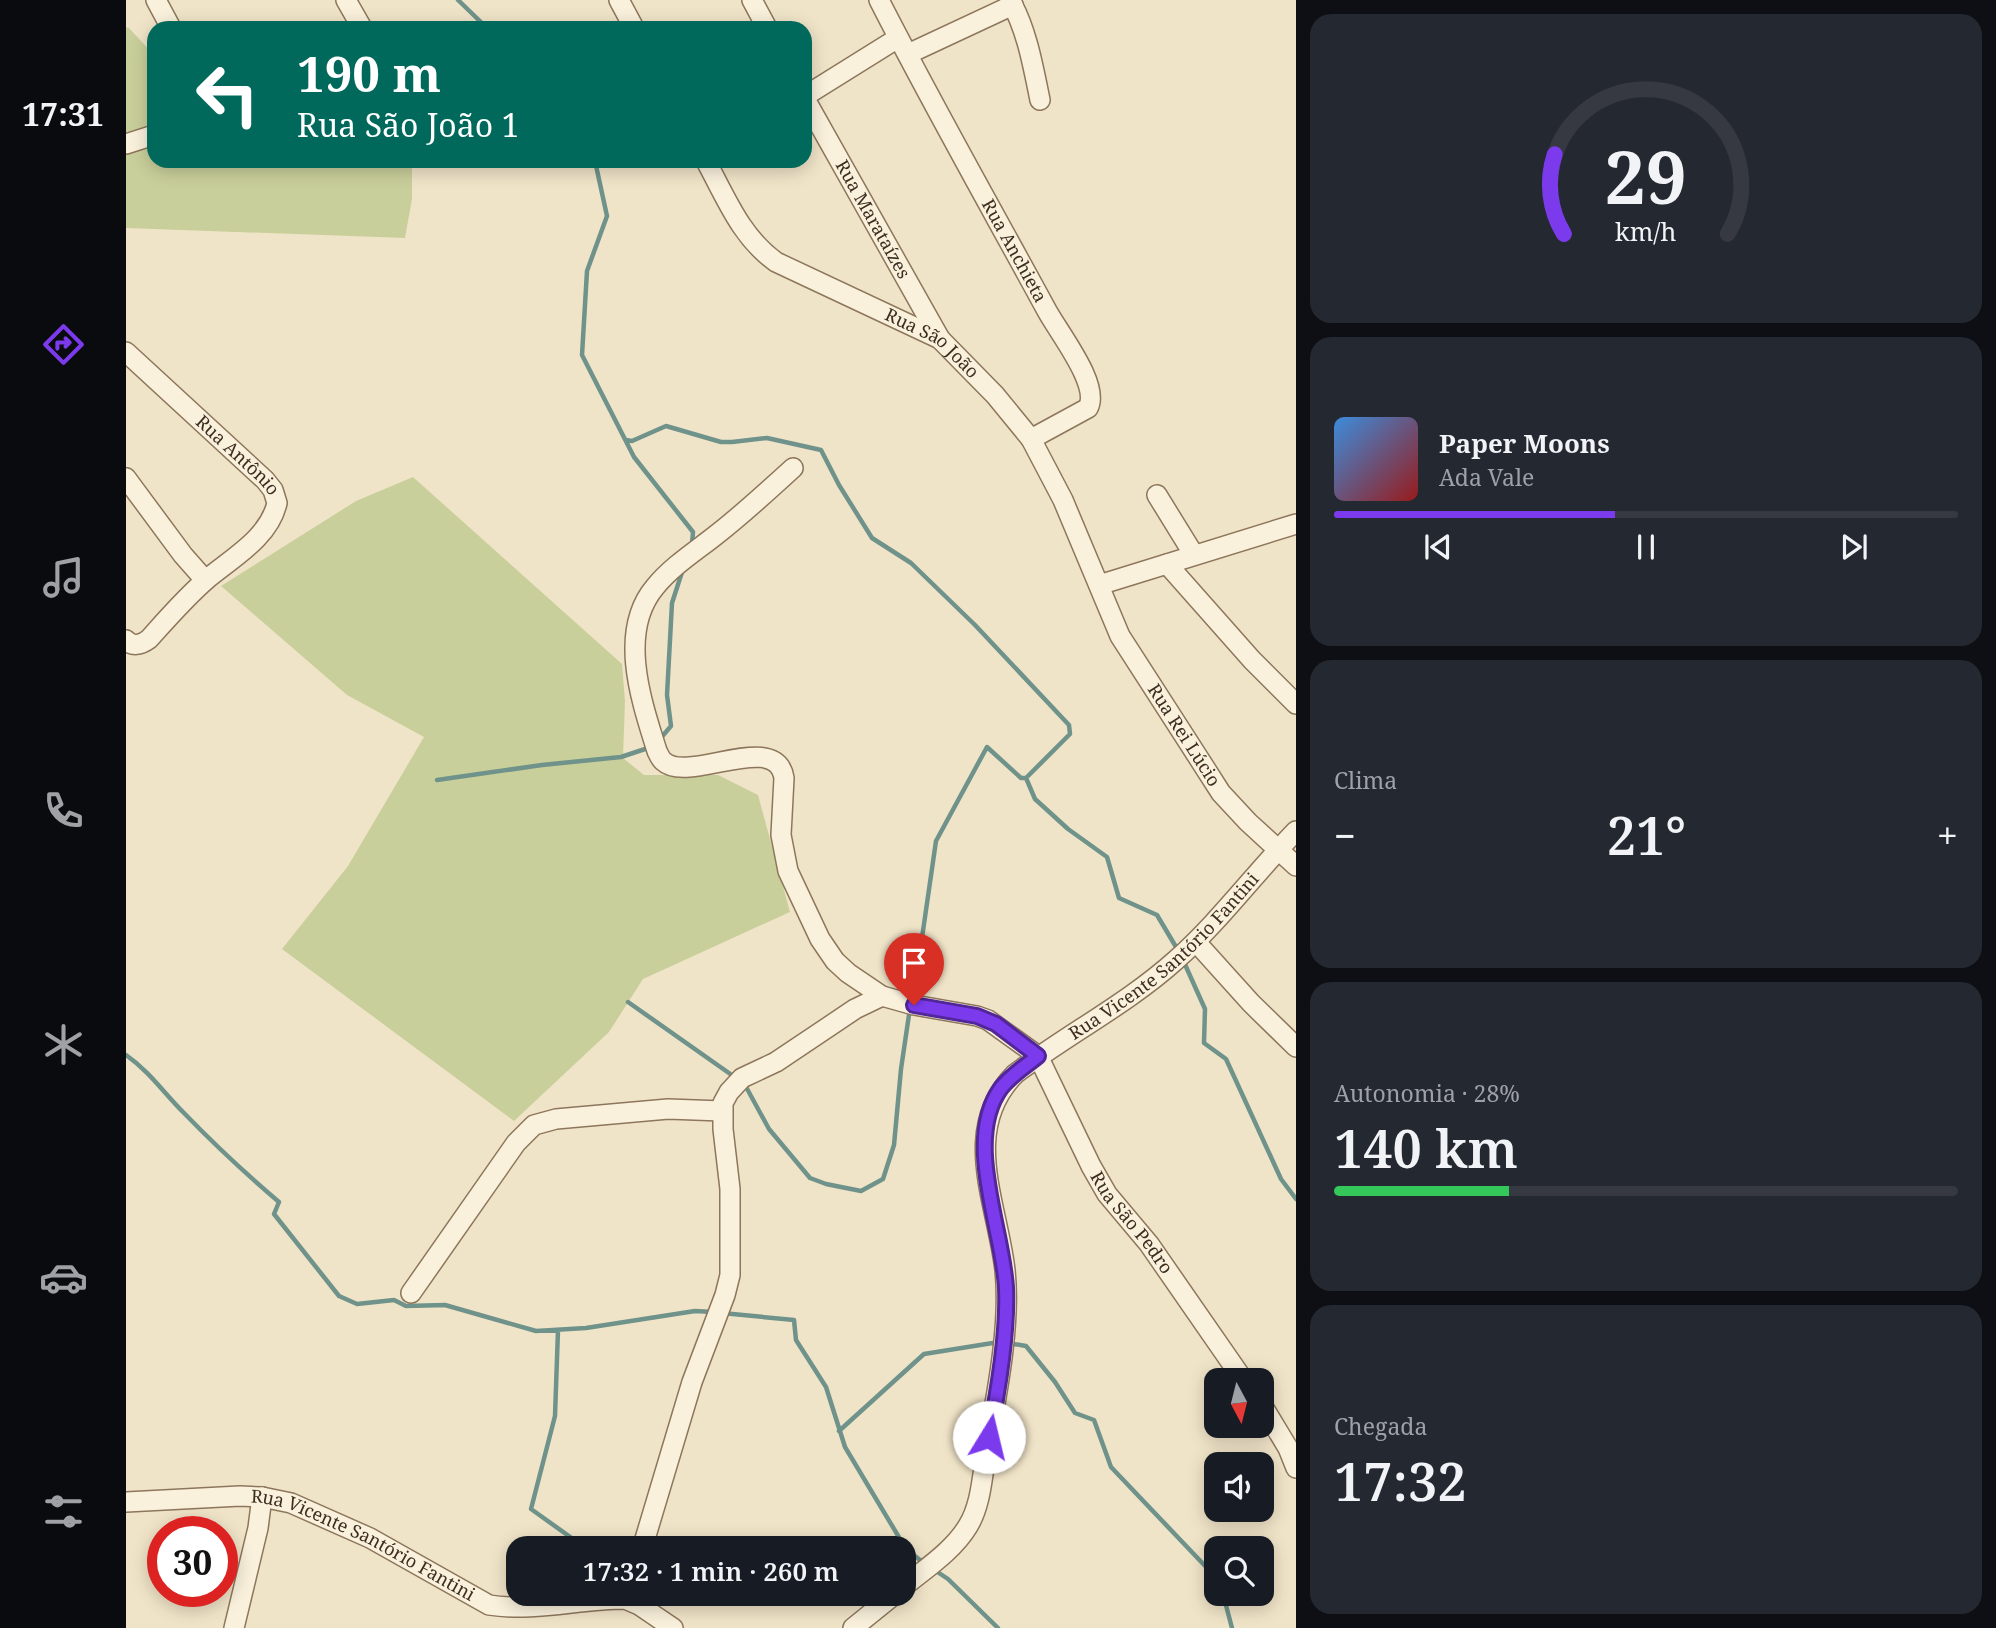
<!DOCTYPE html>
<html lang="pt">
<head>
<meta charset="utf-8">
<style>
  :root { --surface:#171b24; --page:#242831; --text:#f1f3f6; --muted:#9ea1a6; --line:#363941; --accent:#7c3aed }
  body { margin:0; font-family:"Noto Serif",serif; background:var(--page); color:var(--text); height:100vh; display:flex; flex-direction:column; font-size:26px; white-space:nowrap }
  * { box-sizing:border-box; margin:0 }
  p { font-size:23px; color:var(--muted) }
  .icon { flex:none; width:38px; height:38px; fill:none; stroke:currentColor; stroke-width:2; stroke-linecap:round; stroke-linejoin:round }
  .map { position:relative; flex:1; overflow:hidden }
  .drawer { display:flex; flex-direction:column; gap:14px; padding:14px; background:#0d0f14; width:700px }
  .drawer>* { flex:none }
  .banner { position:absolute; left:21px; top:21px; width:665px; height:147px; border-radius:21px; box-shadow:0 4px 18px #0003; background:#00695c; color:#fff; overflow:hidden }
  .needle { width:46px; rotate:173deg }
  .fabs { position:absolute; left:1078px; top:1368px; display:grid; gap:14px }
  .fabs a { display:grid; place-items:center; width:70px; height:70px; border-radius:14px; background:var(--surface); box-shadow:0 4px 18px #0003; font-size:35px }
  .speed { position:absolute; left:21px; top:1516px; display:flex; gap:14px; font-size:35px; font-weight:700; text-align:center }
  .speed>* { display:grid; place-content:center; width:91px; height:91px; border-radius:50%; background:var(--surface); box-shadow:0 4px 18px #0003; line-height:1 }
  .speed .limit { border:10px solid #d22; background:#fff; color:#111 }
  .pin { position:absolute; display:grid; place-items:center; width:60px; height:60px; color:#fff; margin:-72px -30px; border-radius:50% 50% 50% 0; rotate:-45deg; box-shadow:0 0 7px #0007 }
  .pin .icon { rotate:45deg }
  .me { position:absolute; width:77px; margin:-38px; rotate:9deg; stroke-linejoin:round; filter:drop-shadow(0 0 5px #0008) }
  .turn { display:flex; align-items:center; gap:24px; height:147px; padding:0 35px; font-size:32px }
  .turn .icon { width:91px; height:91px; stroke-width:2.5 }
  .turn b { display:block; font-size:49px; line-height:60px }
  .big { font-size:52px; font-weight:600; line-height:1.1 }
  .drawer .tile { flex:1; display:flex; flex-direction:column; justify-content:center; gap:10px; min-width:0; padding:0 24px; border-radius:21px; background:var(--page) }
  .drawer .dial { align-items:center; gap:0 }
  .dial svg { height:182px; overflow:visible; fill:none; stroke:var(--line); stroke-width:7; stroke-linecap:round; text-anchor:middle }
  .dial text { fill:var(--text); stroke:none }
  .song { display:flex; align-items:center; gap:21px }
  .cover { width:84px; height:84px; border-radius:10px; background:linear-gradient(135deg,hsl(210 70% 55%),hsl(0 70% 35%)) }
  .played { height:7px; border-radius:4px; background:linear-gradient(90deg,var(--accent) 45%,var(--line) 45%) }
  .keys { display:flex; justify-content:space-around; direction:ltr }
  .heat { display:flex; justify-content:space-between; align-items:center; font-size:38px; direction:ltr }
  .charge { height:10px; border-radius:5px; background:linear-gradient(90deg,#34c759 28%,var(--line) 0) }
  .trip { position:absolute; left:380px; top:1536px; width:410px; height:70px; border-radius:21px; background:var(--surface); box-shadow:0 4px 18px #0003; font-weight:600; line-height:70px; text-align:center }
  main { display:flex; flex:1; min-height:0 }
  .tab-bar { display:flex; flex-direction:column; width:126px; justify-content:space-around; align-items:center; background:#090b0e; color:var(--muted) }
  .tab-bar .icon { width:49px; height:49px }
  .tab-bar .selected { color:var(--accent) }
  .tab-bar b { font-size:32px; color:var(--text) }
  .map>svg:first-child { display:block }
  .green { fill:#c9cf9b }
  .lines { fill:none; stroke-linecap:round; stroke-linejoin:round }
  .stream { stroke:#6f938a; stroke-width:4.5 }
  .minor-casing { stroke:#8d765c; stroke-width:22 }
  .minor { stroke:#faf1dc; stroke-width:19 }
  .route-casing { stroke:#51269a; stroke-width:18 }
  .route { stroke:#7c3aed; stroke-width:12 }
  .labels { text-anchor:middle; stroke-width:7; stroke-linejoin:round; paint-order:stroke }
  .street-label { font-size:18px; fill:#3d2e20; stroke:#f7eed8 }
</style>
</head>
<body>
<main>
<nav class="tab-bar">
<b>17:31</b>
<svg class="icon selected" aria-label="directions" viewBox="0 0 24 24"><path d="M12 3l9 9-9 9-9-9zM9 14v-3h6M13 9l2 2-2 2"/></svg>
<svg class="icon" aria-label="music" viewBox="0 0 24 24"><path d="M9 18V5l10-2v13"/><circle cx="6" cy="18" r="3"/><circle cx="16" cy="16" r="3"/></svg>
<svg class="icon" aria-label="phone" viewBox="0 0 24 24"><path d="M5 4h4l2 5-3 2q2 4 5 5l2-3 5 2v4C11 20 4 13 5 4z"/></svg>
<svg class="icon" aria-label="climate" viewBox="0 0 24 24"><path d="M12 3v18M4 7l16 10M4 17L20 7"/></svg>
<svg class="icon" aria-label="car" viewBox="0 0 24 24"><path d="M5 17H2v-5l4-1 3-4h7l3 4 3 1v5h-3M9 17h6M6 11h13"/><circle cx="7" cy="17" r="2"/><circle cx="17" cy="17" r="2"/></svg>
<svg class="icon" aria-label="filters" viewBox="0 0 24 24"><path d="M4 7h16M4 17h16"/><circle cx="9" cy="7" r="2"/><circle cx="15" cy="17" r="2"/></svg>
</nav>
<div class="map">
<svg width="1170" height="1628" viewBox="0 0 1170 1628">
  <rect width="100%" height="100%" fill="#f0e4c8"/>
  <path class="green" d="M2,27L28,55V161H286V199L279,238L0,228V28Z
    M287,477L496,664L499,701L497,758L518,775H592L632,795L664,912L517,979L483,1032L388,1121L156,949L222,866L298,737L221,695L95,586L230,501Z"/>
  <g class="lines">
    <path class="stream" d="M332,0L361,28
      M469,161L481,216L461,271L456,355L508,457L567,532L566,544
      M500,440L506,441L540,426L595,442H606L641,438L695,450L713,485L746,538L785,563L849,625L943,725L944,734L900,778
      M534,739L545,726L541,695L546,603L557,569
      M311,780L416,765L495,757L525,747
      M1057,960L1079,1009L1078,1043L1100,1059L1155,1179L1170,1199
      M787,1000L810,841L861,747L895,778H900L909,799L942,829L981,857L993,898L1031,915L1053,952
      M502,1002L610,1078
      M0,1055C23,1071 38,1093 58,1113C88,1144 120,1174 153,1202L148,1214L213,1296L231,1304L268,1300L280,1306L319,1305L410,1331L460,1328L569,1311L587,1312
      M619,1085L643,1129L684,1178L700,1184L735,1191L757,1179L768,1145L775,1069L784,1008
      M596,1313L668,1320L670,1340L700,1387L719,1447L780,1549L799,1564
      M432,1330L429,1416L405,1509L461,1549
      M882,1343L900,1346L929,1382L949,1413L968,1420L985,1467L1082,1569L1090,1583
      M713,1431L798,1354L873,1342
      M807,1569L822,1579L872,1628
      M1097,1594L1106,1628"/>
    <g class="minor-casing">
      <g id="minor">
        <path d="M30,0L45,28"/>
        <path d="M220,0L236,28"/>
        <path d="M493,0L508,28"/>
        <path d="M626,0L641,28"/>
        <path id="s1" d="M753,0C806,104 864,206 920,309C932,332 975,385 962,408L905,439"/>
        <path d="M884,0C901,30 907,66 914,100"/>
        <path d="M782,54L887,5"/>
        <path d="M679,96L772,38"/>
        <path id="s2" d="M679,99L814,339"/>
        <path d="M0,144L28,135"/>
        <path id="s3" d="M580,161C600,198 615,237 650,262L814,339L869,395L905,439L937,500L994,636L1079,768L1095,793L1122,822L1170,866"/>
        <path id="s4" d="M0,352L139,480L147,490L151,503C143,538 106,558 81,579C60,597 41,619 23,639C15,645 6,647 0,640"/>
        <path id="s5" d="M667,468C642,491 617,514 590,535C570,551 546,566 529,587C491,632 516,703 531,751C533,755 534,758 537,761C562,785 650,729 658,778L655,835L662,871L694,939L709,961L722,973L756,996L788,1005L851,1016L862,1020L912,1056L965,1166L981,1194L1023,1244L1118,1381"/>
        <path d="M0,478L57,555L79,580"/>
        <path d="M1031,495L1068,555"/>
        <path d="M1041,564L1126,660L1170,704"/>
        <path d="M973,585L1170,524"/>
        <path d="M1070,942L1125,1003L1170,1047"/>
        <path d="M285,1293L390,1143L408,1125L430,1119L542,1109L596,1111"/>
        <path d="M1136,1405L1162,1448L1170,1468"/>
        <path id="s6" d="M0,1502L114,1496L136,1497L165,1503L244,1538L363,1605C409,1612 453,1599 499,1599L513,1605L547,1628"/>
        <path d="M516,1549L566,1382L599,1295L604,1275V1189L597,1129V1103L603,1092L616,1078L650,1062L729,1009L756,996"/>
        <path id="s7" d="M777,1587C799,1569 827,1551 842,1526C855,1505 856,1477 860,1454C870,1398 885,1326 879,1270C871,1202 834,1130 889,1074C942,1034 1001,1004 1050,960C1094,921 1129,873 1170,831"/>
        <path d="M108,1628L132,1528L136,1497"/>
        <path d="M727,1628L769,1594"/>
      </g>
    </g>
    <use href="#minor" class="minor"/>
  </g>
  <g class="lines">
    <g class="route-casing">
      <path id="route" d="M788,1005L851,1016L870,1024L912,1056C900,1066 885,1075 875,1088C837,1140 877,1229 880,1288C882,1334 872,1392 863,1437"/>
    </g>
    <use href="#route" class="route"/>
  </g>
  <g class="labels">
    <g class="street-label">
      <text dy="6" stroke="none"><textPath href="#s2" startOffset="138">Rua Marataízes</textPath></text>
      <text dy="6" stroke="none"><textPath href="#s1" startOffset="285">Rua Anchieta</textPath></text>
      <text dy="6" stroke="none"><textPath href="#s3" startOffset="301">Rua São João</textPath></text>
      <text dy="6" stroke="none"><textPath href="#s4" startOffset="152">Rua Antônio</textPath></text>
      <text dy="6" stroke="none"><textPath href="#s3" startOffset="775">Rua Rei Lúcio</textPath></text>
      <text dy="6" stroke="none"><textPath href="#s7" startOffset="746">Rua Vicente Santório Fantini</textPath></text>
      <text dy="6" stroke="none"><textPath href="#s5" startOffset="1116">Rua São Pedro</textPath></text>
      <text dy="6" stroke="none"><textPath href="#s6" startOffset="248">Rua Vicente Santório Fantini</textPath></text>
    </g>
  </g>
</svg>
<div class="fabs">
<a><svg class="needle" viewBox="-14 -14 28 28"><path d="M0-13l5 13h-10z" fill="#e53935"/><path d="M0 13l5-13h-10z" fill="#9ea1a6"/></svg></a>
<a><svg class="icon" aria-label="sound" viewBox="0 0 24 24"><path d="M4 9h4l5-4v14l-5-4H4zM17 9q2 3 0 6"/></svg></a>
<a><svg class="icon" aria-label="search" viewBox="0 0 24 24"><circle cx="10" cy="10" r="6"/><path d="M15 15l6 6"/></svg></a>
</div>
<div class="speed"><div class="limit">30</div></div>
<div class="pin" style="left:788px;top:1005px;background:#d93025"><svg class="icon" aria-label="arrive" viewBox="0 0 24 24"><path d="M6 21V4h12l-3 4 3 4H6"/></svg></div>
<svg class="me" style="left:863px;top:1437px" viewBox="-20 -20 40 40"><circle r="19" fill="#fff"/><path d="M0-13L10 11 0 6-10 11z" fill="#7c3aed"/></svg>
<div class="trip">17:32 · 1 min · 260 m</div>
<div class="banner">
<div class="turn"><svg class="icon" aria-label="left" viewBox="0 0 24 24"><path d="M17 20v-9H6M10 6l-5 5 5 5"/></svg><div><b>190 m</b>Rua São João 1</div></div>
</div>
</div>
<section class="drawer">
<div class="tile dial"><svg viewBox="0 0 100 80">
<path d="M14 69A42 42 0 1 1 86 69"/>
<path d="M14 69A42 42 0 0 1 10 34" stroke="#7c3aed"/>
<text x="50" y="56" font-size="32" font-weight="700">29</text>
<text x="50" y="72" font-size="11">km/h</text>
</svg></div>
<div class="tile">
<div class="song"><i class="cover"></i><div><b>Paper Moons</b><p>Ada Vale</p></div></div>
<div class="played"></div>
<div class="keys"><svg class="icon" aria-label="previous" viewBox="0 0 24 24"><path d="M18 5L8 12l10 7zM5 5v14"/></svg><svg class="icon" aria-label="pause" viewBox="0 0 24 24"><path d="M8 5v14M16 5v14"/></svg><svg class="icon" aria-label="next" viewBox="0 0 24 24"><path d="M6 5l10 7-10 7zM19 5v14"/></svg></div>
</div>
<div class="tile"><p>Clima</p>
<div class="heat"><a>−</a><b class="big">21°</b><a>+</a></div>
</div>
<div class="tile"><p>Autonomia · 28%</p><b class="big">140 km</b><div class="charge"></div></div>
<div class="tile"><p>Chegada</p><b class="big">17:32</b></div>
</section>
</main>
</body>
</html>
